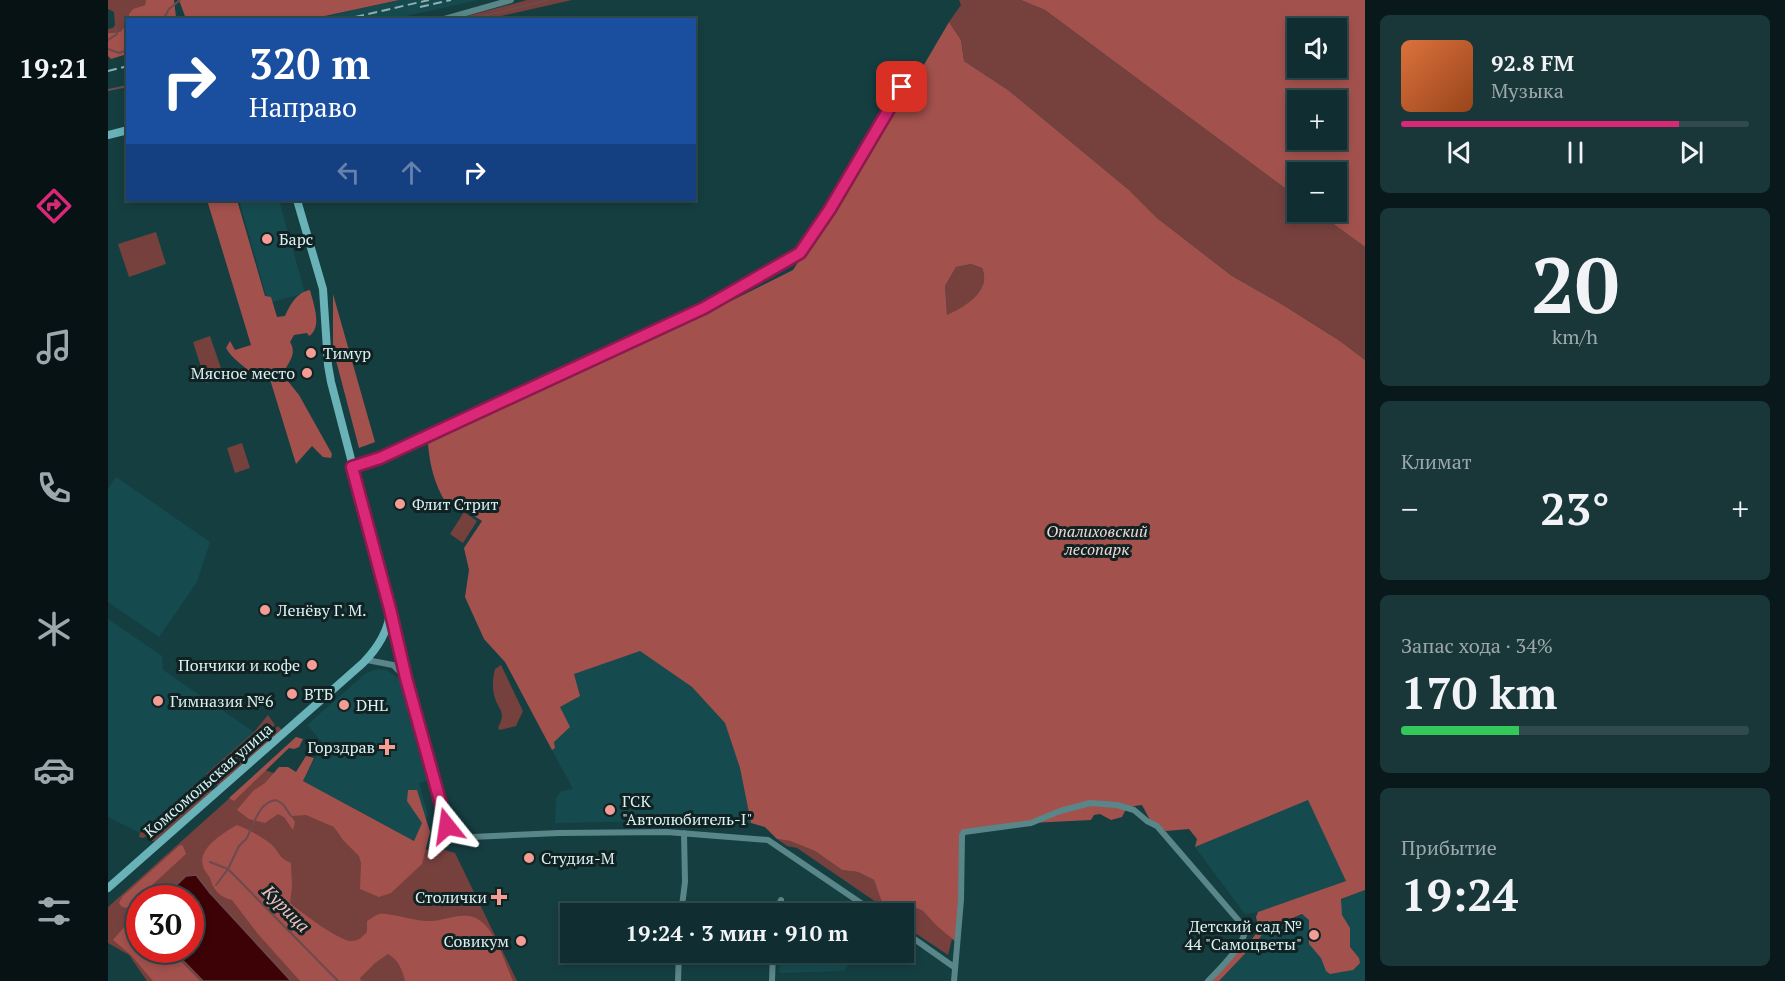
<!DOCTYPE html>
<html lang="ru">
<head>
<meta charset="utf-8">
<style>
  :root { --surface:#102e31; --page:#193639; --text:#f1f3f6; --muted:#9ca8ab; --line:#304a4d; --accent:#db2777 }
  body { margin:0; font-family:"PT Serif",serif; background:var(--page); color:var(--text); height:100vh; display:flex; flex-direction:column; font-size:22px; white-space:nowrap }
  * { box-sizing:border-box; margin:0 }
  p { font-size:20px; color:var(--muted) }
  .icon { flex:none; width:33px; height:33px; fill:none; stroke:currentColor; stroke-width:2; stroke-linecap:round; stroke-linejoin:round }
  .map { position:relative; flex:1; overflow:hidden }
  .panel { display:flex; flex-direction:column; gap:15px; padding:15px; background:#09191b; width:420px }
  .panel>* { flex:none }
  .hud { position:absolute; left:18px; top:18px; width:570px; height:183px; border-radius:0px; box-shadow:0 3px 9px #0003,0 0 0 2px var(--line); background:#1a4fa0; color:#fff; overflow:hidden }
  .fabs { position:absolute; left:1179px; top:18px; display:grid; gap:12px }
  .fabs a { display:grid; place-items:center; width:60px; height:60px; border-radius:0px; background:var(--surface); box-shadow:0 3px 9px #0003,0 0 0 2px var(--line); font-size:30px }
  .speed { position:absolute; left:18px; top:885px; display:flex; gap:12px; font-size:30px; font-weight:700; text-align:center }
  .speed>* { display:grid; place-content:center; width:78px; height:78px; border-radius:50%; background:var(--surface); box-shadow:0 3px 9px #0003,0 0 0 2px var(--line); line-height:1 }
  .speed .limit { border:9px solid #d22; background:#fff; color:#111 }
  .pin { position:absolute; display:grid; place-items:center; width:51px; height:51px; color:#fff; margin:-26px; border-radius:12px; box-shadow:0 3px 9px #0006 }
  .me { position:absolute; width:66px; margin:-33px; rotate:345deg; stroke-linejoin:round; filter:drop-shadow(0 0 4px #0008) }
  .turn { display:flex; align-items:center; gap:21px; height:126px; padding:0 24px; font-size:27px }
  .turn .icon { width:78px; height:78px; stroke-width:2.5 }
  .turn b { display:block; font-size:42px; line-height:51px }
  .lanes { display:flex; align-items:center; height:57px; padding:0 24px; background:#0003; justify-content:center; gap:30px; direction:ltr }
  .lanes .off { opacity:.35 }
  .big { font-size:45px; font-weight:600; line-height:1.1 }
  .panel .card { flex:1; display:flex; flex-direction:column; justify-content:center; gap:9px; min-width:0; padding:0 21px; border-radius:9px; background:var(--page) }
  .panel .dial { align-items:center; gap:0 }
  .dial b { font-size:78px; line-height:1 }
  .song { display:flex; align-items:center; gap:18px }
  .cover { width:72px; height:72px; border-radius:9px; background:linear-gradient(135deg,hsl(20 70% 55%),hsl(20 70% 35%)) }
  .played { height:6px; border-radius:3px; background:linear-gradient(90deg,var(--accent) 80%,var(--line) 80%) }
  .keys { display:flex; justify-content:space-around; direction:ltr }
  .heat { display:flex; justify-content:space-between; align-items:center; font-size:33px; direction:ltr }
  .charge { height:9px; border-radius:4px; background:linear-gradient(90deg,#34c759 34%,var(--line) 0) }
  .trip { position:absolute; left:452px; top:903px; width:354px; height:60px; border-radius:0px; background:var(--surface); box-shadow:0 3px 9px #0003,0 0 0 2px var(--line); font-weight:600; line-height:60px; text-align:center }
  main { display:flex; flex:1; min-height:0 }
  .dock { display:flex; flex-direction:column; width:108px; justify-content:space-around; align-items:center; background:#061214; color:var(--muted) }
  .dock .icon { width:42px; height:42px }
  .dock .selected { color:var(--accent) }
  .dock b { font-size:27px; color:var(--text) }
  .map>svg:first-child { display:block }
  .built { fill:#154b4f }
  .green { fill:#76403d; fill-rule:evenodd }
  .forest { fill:#a3514d; fill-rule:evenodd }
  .water { fill:#3c0206; stroke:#6c4a4d; stroke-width:1.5 }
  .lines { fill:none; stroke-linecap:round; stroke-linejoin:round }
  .stream { stroke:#6c4a4d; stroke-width:2 }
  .street { stroke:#598689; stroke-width:6 }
  .secondary { stroke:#68b2b8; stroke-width:8 }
  .rail { stroke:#92afb1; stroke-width:2; stroke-dasharray:9 4.5; stroke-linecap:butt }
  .route-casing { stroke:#8e194d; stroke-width:15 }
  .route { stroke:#db2777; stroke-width:10 }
  .poi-dot { fill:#f59c95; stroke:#112223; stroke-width:2 }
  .labels { text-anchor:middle; stroke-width:6; stroke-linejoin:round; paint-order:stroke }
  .poi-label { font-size:16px; fill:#dcf1f3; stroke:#112223; text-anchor:start }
  .park-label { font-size:16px; font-style:italic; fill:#f0d7d5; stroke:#112223 }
  .street-label { font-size:16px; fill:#dcf1f3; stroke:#112223 }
  .water-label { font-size:18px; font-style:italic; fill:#f2c1bd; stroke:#112223 }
</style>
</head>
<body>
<main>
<nav class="dock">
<b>19:21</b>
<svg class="icon selected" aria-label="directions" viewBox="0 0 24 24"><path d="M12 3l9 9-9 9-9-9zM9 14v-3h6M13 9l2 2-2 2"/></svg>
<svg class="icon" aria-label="music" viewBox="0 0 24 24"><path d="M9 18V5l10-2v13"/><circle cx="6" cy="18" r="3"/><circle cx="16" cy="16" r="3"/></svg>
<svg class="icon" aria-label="phone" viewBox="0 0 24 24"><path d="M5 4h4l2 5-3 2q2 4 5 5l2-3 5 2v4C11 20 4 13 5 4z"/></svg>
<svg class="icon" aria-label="climate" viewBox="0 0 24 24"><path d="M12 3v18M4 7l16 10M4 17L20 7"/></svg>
<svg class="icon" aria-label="car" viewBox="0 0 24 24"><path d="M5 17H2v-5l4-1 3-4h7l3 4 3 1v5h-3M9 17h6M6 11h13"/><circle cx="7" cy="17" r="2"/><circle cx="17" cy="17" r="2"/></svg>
<svg class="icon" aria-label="filters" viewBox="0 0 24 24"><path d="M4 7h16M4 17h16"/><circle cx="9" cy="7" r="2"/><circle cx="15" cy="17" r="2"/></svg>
</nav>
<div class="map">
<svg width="1257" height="981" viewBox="0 0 1257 981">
  <rect width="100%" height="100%" fill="#153e41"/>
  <path class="built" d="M291,0H371L284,19L203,20Z
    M131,200H171L197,293L160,303Z
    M8,477L102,542L89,582L51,637L0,602V489Z
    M0,619L54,656L55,670L146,732L32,833L0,817Z
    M532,651L584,687L617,723L632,768L643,823H552L551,821L447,823L448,798L454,791L465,789L444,750L447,748L446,742L452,707L465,674Z
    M270,669L278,670L292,679L322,780L311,783L320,815L306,841L195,781L215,743L199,725L258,673Z
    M1200,800L1239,881L1150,912L1137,914L1087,847Z
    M1257,890V981H1111L1151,939L1157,930Z
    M672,953H732L731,957L741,963L736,971L671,973Z"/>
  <path class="green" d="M0,0H38L37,5C20,11 22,13 18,28L12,32L0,33V29L7,27L6,12L0,9Z
    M419,0H464L380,19L345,20Z
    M851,0H913L937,10L1189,197L1190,212H1209L1257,247V360L1232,341L1175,305L1124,276L1049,218L1021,190L900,90L856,61L853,40L841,22L853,5Z
    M48,232L58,264L21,277L10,244Z
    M863,264L874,268C884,292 857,307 839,315L837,286L848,267Z
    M102,336L116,377L98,383L85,342Z
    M134,443L142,468L127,473L119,448Z
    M356,512L369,521L355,543L342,534Z
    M393,665L415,711L408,726L392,730L390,728C399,710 390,711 386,695C384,686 385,678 387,669Z
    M160,715L167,725L106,779H102L98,774L146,732Z
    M170,726L174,730L110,786L107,784L106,783Z
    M154,769L190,782L318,850L333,849L347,853L409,981H39L21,955L0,943V907ZM32,898H82V950H32Z
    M91,781L95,787L39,836L35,838L31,837L32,833Z
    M100,787L105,791L47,841H41L43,838Z
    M669,839L682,841L707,851L734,870L750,872L766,880L773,900L787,913H784L689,848L679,846Z
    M801,905L815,911L844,939L840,955L795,925V914H792Z"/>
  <path class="forest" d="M38,0H66L68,17L71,19H21V14L25,9L37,5Z
    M71,0H291L203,19H78Z
    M913,0H1257V247L1209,212H1228V172H1190L1189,197L937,10ZM1190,28H1228V68H1190ZM1190,100H1228V140H1190Z
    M841,22L853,40L856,61L900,90L1021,190L1049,218L1124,276L1175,305L1232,341L1257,360V890L1233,899L1234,915L1242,928V947L1251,958L1252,963L1245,970L1222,974L1218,971L1213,958L1201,944V920L1194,914L1157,930L1151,939L1111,981H1104L1136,942L1144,939L1151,930L1148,917L1150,912L1238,881L1200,800L1087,847L1089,839L1081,829L1058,831L1042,820L1034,805L1019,807L1014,817L1003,820L992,814L986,815L983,820L923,823L856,832L849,943L829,926L815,911L801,905L792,913H787L773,900L766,880L750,872L734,870L707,851L682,841L669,839L657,827L643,823L632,768L617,723L584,687L532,651L466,674L472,696L452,707L462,727L446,742L447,748L444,750L397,662L376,639L357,597L361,570L356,548L374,521L349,505L338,503C326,483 322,466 320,444L436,387L597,314L685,270L810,75ZM863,264L874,268C884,291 857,307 839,315L837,286L848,267Z
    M19,25V54L3,59L0,56V33L12,32Z
    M99,200H129L157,296L163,297L169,317L177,316C182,305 189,292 202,290C205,303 215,327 201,336L199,333L186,335L182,342C190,355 179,363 175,375L191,395L224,454L223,458L215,457L204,446L188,464L161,376H144C139,366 125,361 118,348L122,341L127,350L143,345Z
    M225,294L267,442L251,448L225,349Z
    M188,737L195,739L191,747L186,749L181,748L126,801L121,798Z
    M198,756L206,758L195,781L306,841L314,823L299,801L300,790H309L322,832L314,864L283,893L271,897L252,889L253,863L251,856L235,840L226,827L198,815L183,816L187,822L185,830L176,817L170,814L157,823L141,819L129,810L145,791L157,783L171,767H180L188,772Z
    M129,825C141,830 153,836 163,844C172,852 170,858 183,863L184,887L182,903C193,912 231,941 243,941C251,941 254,937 259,932V921C263,919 267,915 271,914C281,912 309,922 322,921C339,921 359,908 375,923C388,934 398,965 405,981H297C295,971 290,959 280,954L267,963L252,978L253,981H192L150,934L124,900C112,897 105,890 102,878C100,874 96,871 95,866C89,848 117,832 129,825Z
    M72,845L75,846L78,854L19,908L14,907L11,903L14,897Z
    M25,922L31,925L32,950H62L92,981H45L23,955L5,940L18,925Z"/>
  <path class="water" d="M88,875L102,893L183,981H95L65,950H82V898H55L78,876Z"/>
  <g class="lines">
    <path class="stream" d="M55,20L61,9L72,0
      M360,20L440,0
      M0,40L9,34L7,27
      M0,49L11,53L20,50
      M0,90L20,86
      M145,824C150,813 155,802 168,800L175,804L183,816
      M102,862L120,869L230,981
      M108,885L120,869L131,846L139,838L143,828
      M102,893L104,890"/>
    <path class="street" d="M333,20L403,0
      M244,467L272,458L596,308L692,253L722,209L804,69
      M283,613L298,678L339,826C345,836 353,837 364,837L451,833L559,832L660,840L769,914
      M259,660L285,665L295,675
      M573,914L577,882L576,833
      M667,914L673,900
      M795,931L846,967
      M570,981L571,952
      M664,981L665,952
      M846,981L853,900L854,835L856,832L923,823L952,811L982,803L1009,805L1026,810L1039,821L1049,826L1137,928C1139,943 1110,971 1100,981"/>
    <path class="secondary" d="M0,135L20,130
      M0,888L255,663C269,649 282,629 282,609L223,382L220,365L215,289L189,200"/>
    <path class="rail" d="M312,7L343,0
      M234,20L321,0
      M0,71L20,66"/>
  </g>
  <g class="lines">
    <g class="route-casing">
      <path id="route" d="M339,826L298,678L282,609L244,467L272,458L596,308L692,253L722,209L794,87"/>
    </g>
    <use href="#route" class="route"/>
  </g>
  <g class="poi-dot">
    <circle cx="159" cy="239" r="6"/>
    <circle cx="203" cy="353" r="6"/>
    <circle cx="199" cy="373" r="6"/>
    <circle cx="292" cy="504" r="6"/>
    <circle cx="157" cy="610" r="6"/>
    <circle cx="204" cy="665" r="6"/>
    <circle cx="184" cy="694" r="6"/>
    <circle cx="50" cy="701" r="6"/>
    <circle cx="236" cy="705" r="6"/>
    <path d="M276 738h6v6h6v6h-6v6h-6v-6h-6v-6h6z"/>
    <circle cx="502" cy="810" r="6"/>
    <circle cx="421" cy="858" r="6"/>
    <path d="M388 888h6v6h6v6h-6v6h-6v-6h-6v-6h6z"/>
    <circle cx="1206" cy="935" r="6"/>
    <circle cx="413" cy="941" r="6"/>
  </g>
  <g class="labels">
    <g class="poi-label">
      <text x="171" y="245">Барс</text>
      <text x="215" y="359">Тимур</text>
      <text x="187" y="379" text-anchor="end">Мясное место</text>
      <text x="304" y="510">Флит Стрит</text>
      <text x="169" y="616">Ленёву Г. М.</text>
      <text x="192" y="671" text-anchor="end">Пончики и кофе</text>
      <text x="196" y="700">ВТБ</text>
      <text x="62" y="707">Гимназия №6</text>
      <text x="248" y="711">DHL</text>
      <text x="267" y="753" text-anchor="end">Горздрав</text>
      <text x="514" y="807">ГСК<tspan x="514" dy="18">"Автолюбитель-I"</tspan></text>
      <text x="433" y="864">Студия-М</text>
      <text x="379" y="903" text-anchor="end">Столички</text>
      <text x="1194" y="932" text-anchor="end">Детский сад №<tspan x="1194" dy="18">44 "Самоцветы"</tspan></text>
      <text x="401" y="947" text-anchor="end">Совикум</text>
    </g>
    <g class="park-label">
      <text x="989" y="537">Опалиховский<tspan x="989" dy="18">лесопарк</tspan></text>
    </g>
    <g class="street-label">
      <text transform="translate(100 780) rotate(-41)" y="6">Комсомольская улица</text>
    </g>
    <g class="water-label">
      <text transform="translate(178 909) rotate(45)" y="6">Курица</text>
    </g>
  </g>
</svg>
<div class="fabs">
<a><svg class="icon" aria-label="sound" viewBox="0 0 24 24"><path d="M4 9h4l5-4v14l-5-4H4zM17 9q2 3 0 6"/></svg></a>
<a>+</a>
<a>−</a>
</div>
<div class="speed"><div class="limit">30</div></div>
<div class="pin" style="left:794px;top:87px;background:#d93025"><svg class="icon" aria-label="arrive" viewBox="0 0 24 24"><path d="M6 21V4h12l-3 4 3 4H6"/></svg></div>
<svg class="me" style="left:339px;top:826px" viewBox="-20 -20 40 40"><path d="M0-17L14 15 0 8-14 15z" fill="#db2777" stroke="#fff" stroke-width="4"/></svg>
<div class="trip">19:24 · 3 мин · 910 m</div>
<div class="hud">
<div class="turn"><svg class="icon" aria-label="right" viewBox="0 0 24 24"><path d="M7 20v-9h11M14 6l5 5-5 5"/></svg><div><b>320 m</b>Направо</div></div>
<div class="lanes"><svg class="icon off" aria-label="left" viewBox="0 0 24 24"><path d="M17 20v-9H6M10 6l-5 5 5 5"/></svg><svg class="icon off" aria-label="ahead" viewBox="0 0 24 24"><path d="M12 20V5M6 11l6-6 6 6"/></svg><svg class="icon" aria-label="right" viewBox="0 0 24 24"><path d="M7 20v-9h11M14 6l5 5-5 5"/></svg></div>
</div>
</div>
<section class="panel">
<div class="card">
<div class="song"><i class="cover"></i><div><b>92.8 FM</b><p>Музыка</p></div></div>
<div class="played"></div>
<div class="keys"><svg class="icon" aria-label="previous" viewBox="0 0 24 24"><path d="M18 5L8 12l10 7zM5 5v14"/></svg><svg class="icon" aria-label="pause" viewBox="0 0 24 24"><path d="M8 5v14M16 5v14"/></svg><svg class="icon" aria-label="next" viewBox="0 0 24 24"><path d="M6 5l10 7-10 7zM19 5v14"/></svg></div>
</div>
<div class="card dial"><b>20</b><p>km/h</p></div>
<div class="card"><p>Климат</p>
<div class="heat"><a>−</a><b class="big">23°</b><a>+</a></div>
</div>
<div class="card"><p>Запас хода · 34%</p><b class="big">170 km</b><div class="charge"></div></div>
<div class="card"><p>Прибытие</p><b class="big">19:24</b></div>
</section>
</main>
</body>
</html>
